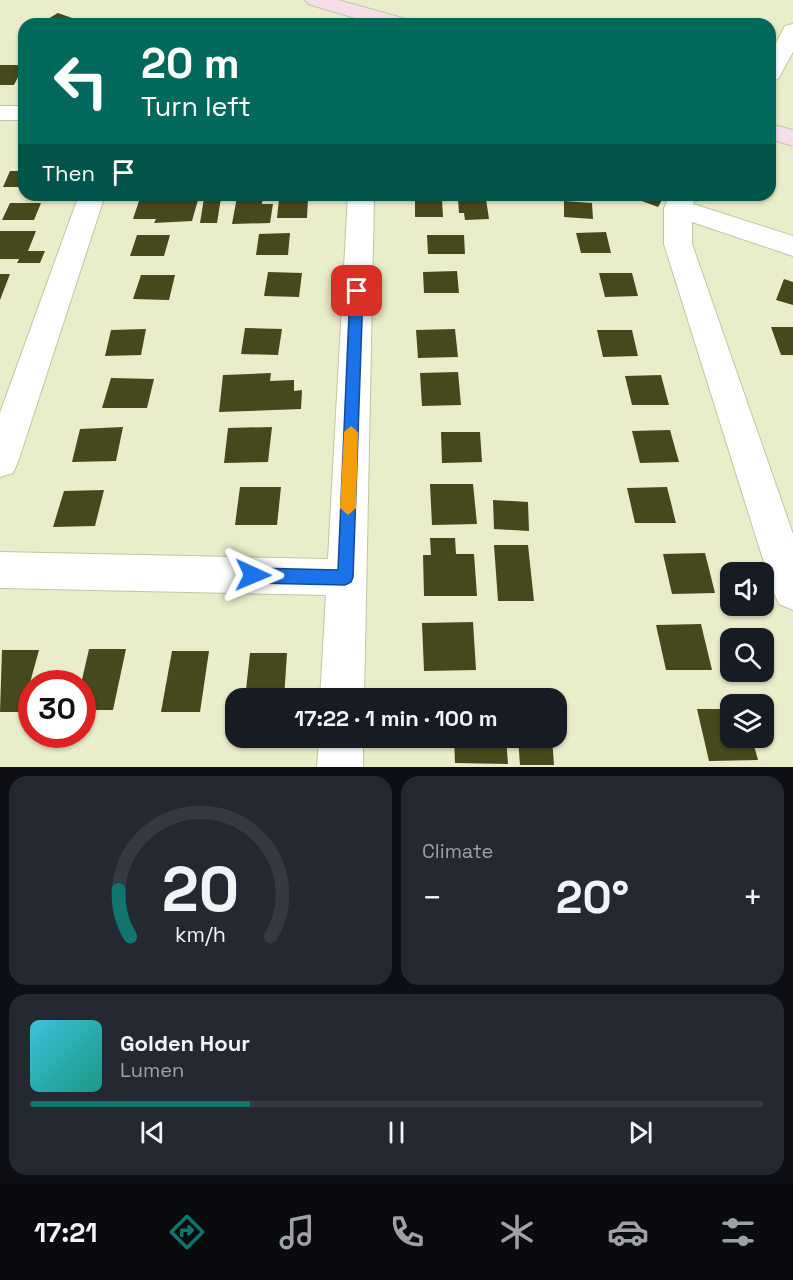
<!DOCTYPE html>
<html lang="en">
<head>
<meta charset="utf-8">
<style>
  :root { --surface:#171b24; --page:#242831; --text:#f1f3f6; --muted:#9ea1a6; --line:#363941; --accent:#0f766e }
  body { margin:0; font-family:"Space Grotesk",sans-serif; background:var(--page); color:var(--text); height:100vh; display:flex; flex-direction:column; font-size:22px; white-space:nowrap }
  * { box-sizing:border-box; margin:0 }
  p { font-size:20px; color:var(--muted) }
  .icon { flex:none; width:33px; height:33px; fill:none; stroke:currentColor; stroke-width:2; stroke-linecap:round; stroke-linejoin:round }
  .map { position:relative; height:767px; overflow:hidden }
  .drawer { display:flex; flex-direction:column; gap:9px; padding:9px; background:#0d0f14; flex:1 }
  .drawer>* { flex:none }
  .hud { position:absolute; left:18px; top:18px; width:758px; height:183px; border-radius:18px; box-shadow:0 2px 4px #0004; background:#00695c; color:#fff; overflow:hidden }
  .fabs { position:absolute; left:720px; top:562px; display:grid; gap:12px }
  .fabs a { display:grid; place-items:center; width:54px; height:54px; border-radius:12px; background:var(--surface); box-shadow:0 2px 4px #0004; font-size:30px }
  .speed { position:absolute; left:18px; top:670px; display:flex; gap:12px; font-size:30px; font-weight:700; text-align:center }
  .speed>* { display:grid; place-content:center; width:78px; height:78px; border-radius:50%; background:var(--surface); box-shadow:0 2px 4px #0004; line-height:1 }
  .speed .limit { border:9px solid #d22; background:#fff; color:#111 }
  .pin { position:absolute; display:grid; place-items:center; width:51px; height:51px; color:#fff; margin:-26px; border-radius:12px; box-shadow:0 3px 9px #0006 }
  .me { position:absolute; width:66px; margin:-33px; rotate:91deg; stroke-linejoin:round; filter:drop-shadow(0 0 4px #0008) }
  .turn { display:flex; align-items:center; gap:21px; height:126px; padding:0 24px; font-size:27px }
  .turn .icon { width:78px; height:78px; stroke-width:2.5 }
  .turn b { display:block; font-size:42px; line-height:51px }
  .then { display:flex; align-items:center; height:57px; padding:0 24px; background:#0003; gap:12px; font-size:22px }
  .big { font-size:45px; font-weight:700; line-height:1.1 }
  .drawer .widget { flex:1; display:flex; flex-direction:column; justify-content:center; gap:9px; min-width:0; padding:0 21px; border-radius:18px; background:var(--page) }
  .drawer .dial { align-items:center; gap:0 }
  .dial svg { height:156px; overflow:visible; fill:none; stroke:var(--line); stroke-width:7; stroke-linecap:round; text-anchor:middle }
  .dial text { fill:var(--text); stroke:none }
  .song { display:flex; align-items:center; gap:18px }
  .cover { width:72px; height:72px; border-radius:9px; background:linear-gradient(135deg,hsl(190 70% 55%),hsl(170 70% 35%)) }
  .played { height:6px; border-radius:3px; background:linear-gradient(90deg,var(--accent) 30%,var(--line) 30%) }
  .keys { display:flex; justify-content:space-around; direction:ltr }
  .heat { display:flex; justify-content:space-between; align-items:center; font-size:33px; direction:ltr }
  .drawer .tiles { flex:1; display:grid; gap:9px; grid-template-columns:1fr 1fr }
  .widget:last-child { grid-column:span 2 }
  .trip { position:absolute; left:225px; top:688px; width:342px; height:60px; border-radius:18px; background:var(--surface); box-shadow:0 2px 4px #0004; font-weight:700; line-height:60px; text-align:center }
  .tabs { display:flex; height:96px; justify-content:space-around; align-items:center; background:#090b0e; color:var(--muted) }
  .tabs .icon { width:42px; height:42px }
  .tabs .current { color:var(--accent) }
  .tabs b { font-size:27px; color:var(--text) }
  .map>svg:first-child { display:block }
  .building { fill:#46491b }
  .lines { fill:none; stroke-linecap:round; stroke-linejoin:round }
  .street-casing { stroke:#c1c5a3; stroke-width:2 }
  .secondary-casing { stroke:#c1c5a3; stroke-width:2 }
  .street { fill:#fff; fill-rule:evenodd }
  .secondary { fill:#f6ddea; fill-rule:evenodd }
  .route { fill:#1a73e8; stroke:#114b97; stroke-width:1.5 }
  .slow { fill:#f59e0b }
</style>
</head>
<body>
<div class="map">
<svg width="793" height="767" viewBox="0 0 793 767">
  <rect width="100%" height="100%" fill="#e9edc9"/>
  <path class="building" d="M58,13L89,24H39Z
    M0,65H24L14,85H0Z
    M10,171H24V187H3Z
    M647,195L662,200L658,207L642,201Z
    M237,197H263L262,204H273L270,223L232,224Z
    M204,198H221L217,223H200Z
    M279,199H308L307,218H277Z
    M415,199H442L443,217H415Z
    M458,199H486L489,219L465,220L464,213H459Z
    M198,200L192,221L154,223L156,219H133L139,201Z
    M564,201L592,203L593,219L564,217Z
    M10,203H41L34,220H2Z
    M0,231H36L28,251H45L40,263H17L19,259H0Z
    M606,232L611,253H581L576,233Z
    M290,233L288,255H256L259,234Z
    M137,235H170L164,256H130Z
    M427,235H464L465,254H428Z
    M457,271L459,293H424L423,272Z
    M268,272L302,273L299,297L264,296Z
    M599,273H632L638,296L605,297Z
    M0,274H10L0,300Z
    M141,275H175L169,300L133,299Z
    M784,279L793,282V305L776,300Z
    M771,327H793V355H781Z
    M245,328L282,329L278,355L241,354Z
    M146,329L141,355L105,356L111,330Z
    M455,329L458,357L418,358L416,330Z
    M597,330H632L638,356L603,357Z
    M458,372L461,405L422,406L420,373Z
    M271,373L270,381L294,380V391L302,390L301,409L219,412L223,375Z
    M661,375L669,405H632L625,376Z
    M111,378L154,379L147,408H102Z
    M123,427L116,461L72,462L80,429Z
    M272,427L268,462L224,463L228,428Z
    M670,430L679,462L640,463L632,431Z
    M441,432H480L482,462L442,463Z
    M430,484H473L477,524L432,525Z
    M240,487H281L277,525H235Z
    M667,487L676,523H635L627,488Z
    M104,490L95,526L53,527L64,491Z
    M493,500L528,502L529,531L494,529Z
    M430,538H455L456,554H474L477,596H424L423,555H431Z
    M494,545H528L534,601H498Z
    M705,553L715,593L672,594L663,554Z
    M473,622L476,670L424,671L422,623Z
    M701,624L712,670H666L656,625Z
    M89,649H126L113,710H82L81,684Z
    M2,650H39L22,712H0Z
    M172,651H209L200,712H161Z
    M250,653H287L284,699H245Z
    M697,709H730V738H752L758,760L709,761Z
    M454,738H506L508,764L455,763Z
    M518,738H552L554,765H520Z"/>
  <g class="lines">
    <g class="street-casing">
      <path id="street" d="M793,24V52L778,79L770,81V54L785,26Z
        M0,106H24V120H0Z
        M79,195H105L18,462L13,473L0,477V413Z
        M348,195H374L364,699H320L326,595L0,588V552L328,559Z
        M670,195H696L693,204L793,236V256L692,222V244L793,534V610L779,604L773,591L664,244V208Z
        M319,738H363V767H317Z"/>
    </g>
    <g class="secondary-casing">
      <path id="secondary" d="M305,0H338L406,19L409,24H375L308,4Z
        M770,124L793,130V146L770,139Z"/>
    </g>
    <use href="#street" class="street"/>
    <use href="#secondary" class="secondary"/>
  </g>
  <path class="route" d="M357,286L363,291L353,577L351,582L345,585L253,583L247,581L245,575L247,570L253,568L338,570L350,291Z"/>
  <path class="slow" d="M351,426L358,432L356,508L348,515L340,508L344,432Z"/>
</svg>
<div class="fabs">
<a><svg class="icon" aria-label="sound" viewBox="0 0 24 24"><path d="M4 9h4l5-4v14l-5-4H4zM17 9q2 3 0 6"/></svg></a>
<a><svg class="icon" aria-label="search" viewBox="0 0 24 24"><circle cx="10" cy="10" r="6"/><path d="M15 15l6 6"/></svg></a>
<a><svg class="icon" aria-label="layers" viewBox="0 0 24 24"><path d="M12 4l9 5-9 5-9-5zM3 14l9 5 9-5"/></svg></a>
</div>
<div class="speed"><div class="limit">30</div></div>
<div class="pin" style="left:357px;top:291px;background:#d93025"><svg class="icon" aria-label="arrive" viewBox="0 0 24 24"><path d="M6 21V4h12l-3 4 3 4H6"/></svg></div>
<svg class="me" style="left:253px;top:575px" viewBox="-20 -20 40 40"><path d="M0-17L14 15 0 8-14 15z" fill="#1a73e8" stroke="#fff" stroke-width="4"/></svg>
<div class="trip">17:22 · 1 min · 100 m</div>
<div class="hud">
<div class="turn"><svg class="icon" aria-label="left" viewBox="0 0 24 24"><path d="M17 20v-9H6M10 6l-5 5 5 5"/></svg><div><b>20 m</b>Turn left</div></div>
<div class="then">Then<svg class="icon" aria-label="arrive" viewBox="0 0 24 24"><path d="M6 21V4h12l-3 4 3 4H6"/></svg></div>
</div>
</div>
<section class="drawer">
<div class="tiles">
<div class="widget dial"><svg viewBox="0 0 100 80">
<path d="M14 69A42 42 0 1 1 86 69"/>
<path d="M14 69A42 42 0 0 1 8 45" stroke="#0f766e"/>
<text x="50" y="56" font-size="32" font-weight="700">20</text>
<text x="50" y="72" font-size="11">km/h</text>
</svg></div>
<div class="widget"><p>Climate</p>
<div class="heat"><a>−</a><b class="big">20°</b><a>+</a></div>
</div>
<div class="widget">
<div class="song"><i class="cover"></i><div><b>Golden Hour</b><p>Lumen</p></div></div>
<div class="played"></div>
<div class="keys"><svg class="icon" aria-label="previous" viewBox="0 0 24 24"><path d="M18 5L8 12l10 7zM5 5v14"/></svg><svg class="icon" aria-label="pause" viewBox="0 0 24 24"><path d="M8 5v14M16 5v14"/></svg><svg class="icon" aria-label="next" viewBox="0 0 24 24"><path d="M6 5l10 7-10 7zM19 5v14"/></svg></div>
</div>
</div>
</section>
<nav class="tabs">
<b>17:21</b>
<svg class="icon current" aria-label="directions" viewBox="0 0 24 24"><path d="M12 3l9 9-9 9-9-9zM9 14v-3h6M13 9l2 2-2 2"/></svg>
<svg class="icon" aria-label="music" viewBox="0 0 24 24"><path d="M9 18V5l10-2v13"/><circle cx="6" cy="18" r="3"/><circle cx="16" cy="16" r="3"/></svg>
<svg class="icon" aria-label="phone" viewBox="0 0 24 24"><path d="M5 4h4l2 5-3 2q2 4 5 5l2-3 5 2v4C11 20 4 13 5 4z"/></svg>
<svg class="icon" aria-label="climate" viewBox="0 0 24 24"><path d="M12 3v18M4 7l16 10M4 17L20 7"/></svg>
<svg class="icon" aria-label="car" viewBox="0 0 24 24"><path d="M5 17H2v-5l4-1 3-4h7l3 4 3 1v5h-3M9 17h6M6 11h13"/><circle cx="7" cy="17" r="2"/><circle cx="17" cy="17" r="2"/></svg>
<svg class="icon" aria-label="filters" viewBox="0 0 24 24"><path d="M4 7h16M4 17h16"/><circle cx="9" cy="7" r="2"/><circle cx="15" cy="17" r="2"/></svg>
</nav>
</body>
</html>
